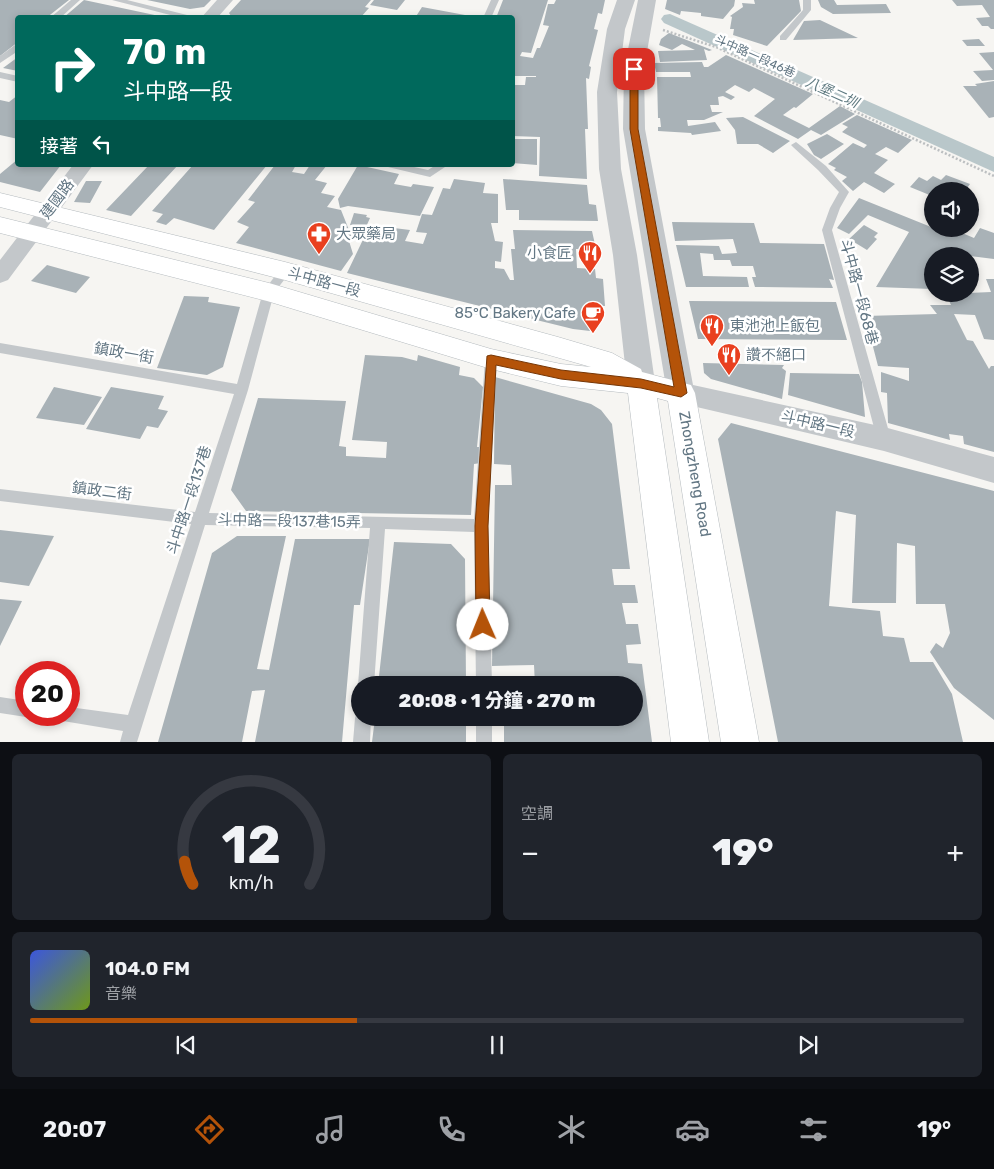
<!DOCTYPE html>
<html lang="zh-TW">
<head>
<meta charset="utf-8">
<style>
  :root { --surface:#171b24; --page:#20242c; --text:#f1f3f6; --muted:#9ea1a6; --line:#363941; --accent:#b45309 }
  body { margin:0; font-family:Rubik,"Noto Sans TC",sans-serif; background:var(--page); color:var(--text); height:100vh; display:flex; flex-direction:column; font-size:19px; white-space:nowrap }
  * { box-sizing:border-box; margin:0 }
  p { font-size:16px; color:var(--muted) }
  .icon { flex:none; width:28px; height:28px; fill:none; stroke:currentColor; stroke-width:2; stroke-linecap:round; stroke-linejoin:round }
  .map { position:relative; height:742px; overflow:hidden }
  .side { display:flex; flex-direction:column; gap:12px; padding:12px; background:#0d0f14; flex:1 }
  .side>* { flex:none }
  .guide { position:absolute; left:15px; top:15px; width:500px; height:152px; border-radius:5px; box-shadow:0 2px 8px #0003; background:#00695c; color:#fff; overflow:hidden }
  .controls { position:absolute; left:924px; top:182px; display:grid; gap:10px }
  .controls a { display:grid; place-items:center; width:55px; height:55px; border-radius:50%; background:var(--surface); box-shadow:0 2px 8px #0003; font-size:25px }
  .speed { position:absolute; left:15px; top:661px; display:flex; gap:10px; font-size:25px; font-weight:700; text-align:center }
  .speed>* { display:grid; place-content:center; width:65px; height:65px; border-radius:50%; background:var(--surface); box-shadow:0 2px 8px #0003; line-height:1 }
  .speed .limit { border:8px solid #d22; background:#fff; color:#111 }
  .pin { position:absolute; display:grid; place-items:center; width:42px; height:42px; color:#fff; margin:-21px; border-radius:10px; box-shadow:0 2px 8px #0006 }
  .me { position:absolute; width:55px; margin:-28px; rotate:359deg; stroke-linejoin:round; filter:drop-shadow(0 0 4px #0008) }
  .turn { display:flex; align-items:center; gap:18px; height:105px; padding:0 25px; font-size:22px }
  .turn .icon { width:65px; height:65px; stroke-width:2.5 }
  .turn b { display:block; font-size:35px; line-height:42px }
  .then { display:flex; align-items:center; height:48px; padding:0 25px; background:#0003; gap:10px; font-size:19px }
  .big { font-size:38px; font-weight:800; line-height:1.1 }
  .side .tile { flex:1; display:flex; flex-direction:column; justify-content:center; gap:8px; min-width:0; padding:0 18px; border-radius:8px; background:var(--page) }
  .side .dial { align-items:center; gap:0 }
  .dial svg { height:130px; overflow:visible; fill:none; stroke:var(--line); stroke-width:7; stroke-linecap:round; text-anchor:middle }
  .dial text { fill:var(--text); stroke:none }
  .song { display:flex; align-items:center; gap:15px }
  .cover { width:60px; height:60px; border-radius:8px; background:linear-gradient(135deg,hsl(230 70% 55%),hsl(80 70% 35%)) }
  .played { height:5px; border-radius:2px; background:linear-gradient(90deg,var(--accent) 35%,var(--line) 35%) }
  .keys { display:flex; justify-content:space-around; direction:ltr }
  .heat { display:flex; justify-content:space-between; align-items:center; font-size:28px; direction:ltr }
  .side .tiles { flex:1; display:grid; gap:12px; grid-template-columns:1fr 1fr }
  .tile:last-child { grid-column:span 2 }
  .trip { position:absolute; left:351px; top:676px; width:292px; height:50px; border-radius:25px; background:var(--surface); box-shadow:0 2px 8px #0003; font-weight:800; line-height:50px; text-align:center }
  .menu { display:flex; height:80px; justify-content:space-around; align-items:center; background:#090b0e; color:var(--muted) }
  .menu .icon { width:35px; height:35px }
  .menu .on { color:var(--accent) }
  .menu b { font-size:22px; color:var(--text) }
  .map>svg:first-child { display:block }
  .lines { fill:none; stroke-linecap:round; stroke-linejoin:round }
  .canal { fill:#b9c7ca; fill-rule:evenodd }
  .building { fill:#a9b2b7 }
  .secondary-casing { stroke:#b5bbbf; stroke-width:1 }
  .path { stroke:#bcbfc1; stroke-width:2.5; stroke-dasharray:2 2; stroke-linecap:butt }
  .service { fill:#c3c7ca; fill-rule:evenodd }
  .minor { fill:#c3c7ca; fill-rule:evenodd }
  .tertiary { fill:#c3c7ca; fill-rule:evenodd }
  .secondary { fill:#fff; fill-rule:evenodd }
  .route { fill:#b45309; stroke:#753606 }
  .labels { text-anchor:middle; stroke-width:5; stroke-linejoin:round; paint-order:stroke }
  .far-street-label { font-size:12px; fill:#637784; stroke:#fff }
  .far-water-label { font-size:14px; font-style:italic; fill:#5f7a81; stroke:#fff }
  .street-label { font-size:15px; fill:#637784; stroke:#fff }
  .poi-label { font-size:15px; fill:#637784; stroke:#fff; text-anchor:start }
</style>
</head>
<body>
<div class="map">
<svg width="994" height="742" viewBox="0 0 994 742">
  <rect width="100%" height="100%" fill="#f6f5f2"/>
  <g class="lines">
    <path class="canal" d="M670,14L994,157V172L664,23L661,19L664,15Z"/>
  </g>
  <path class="building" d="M0,0H69L46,18H18V42L0,56Z
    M84,0L164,17V18H63Z
    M147,0H211L204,7L190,9Z
    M241,0H371L365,7L369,8L360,18L231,16L229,13Z
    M374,0H405L397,10L370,5Z
    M503,0H548L531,53L522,52L520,56L533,58L537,48H540L549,26L543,25L548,4H554L556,0H605L602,14L598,13L594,29L598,30L589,66L591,67L589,79L586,78L588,129H585L587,179L539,176L540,137L512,136V85H525L526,77H536V76H512V18H496Z
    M667,0H735L734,6L723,19L701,16V13L681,11L680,15L665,9Z
    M754,0H799L801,11L767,46L733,35L734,29H730L732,17L730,16L743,7L742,3L755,4Z
    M818,0H834L837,5L886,4L891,13L833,14L821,7Z
    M952,0H994V29H991L988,26H982L976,18L990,17L982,5L957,6Z
    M422,7L465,15L463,18H415Z
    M820,20L858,38L793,40L804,21Z
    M669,33L712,50L709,51L704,49L707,60L660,62L658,51L695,50L682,44L672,50L659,45L661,39Z
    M979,39L985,46H967L962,40Z
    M994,52V80L982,81L973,71L993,70L979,53Z
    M726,55L813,94L796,108L794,107L783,115L809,128L840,106L855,114L821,135L811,130L798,139L754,116L775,99L754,88L749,92L735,85L725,92L735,97L731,100L723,96L718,97L719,105H710L712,112H723L704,120H687L688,126L715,122L721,131L692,135L691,133L658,131V127H661L660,118H658L657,77H691L690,72H656L654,63L702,62L704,67H708Z
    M18,57V71L3,68Z
    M994,81V117L989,118L963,86H977L975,84Z
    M18,95V139L0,135V100L9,102Z
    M857,115L912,140L898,153L886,147L875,154L888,160L874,173L895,184L884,193L864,182L853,191L842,181L847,177L834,170L836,168L828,164L853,143L864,148L867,145L842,132L848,127L842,124Z
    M743,117L790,141L773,153L758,144H737L735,130L726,118Z
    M827,134L844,144L821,159L814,155L807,144Z
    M512,139H537V165L512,163Z
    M18,159V165H61L40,192L0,182V174Z
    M149,165H178L131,216L106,210Z
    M193,165H267L214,230L174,218L166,225L156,222L163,214L152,211Z
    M275,165H296L292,172L304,174L310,165H327L315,180L327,183L321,193L335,196L327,207L341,210L353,240L349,241L353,254L341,271L236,243L249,227L237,222L255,202L248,200Z
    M358,165L399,174L394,184L411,187L413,184L434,187L420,216L348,206L340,208L338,199Z
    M946,175L970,184L965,191H932V196L910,187L919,177L927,181L933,176L941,180Z
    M454,179L485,183L483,193L498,194V223H491L495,241L503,242L501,262L495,261V268L504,269L510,280H514L511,249H515L513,230L592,231L596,249H576L577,268L595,269L596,278L603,279L605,306H599L601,319L598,325L590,331L573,329L347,273L370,225L410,230L405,241L423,244L427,233L416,232L422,214L432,215L443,188L450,189Z
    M503,179L587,185L589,204L596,205L598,221L519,220V210H506Z
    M86,181H102L90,203L74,202Z
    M859,198L951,235L955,230L974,238L980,228L994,233V259L970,256H932V289L876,287L909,232L868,215L849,234L837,228Z
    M354,213L367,215L366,217L370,218L366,227L350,225Z
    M672,222L754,223L760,243L824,244L834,280L829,279L833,288L755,287L752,277H756L753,266H732L730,260H714L713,254L700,253L703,276L747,277L749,287H686L676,245L719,246L722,254L737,253L733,239L675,241Z
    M864,225L878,233L874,237L877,239L867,250L849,239Z
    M47,265L90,277L76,293L31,281Z
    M986,279H994V340L984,339L975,315L954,314L967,340L973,341L989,369L991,366H994V452L964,444L963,436L949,434L950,440L888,423L887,393L881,392V372L909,381V368L878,366L865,316L937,314L930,305H951L946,294L991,292Z
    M184,296L209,297L208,302L240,307L223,367L207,375L157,368Z
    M689,301L836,302L847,340L698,339Z
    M365,355L402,357L417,361L418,355L460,367L459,375L474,378L483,387L477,447H482L481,463L474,464L471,515L246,511L231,490L258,398L346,401L339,446L346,447V456L386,458L387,442L352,440Z
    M703,363L784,365L782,368L786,371L782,399L711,379L704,373Z
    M790,373L859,374L862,382L865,417L788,395Z
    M495,377L591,404L601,410L612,424L630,569H612L614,585H635L638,603H622L626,624H638L641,644L626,645L628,663L642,664L652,742H504V718H635V685H535L534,665L492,666L495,485H512L511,465L494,464Z
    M54,387L102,397L84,425L36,418Z
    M111,387L164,396L158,409L168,411L158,428L147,426L140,439L86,429Z
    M731,423L994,491V720L954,688L930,652L936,643L943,648L950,633L945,604H916L915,546L897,543L896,603H852L856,515L836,511L829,606L880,611L883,636L904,638L910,662H933L952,694L963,742H778L718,439Z
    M0,530L54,536L29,586L0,582Z
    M237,536H286L257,669L269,670L295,539H370L360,605H354L342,742H255L265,690L252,691L242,742H158L212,553Z
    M394,542L451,544L465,559L466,685H378Z
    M0,599L22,601L0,646Z
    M375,718H466V742H372Z"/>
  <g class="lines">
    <g class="secondary-casing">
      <path id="secondary" d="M0,193L285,262L558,337L612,353L641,369L642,372L691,385L695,393L759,742H721L668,401L657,398L709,742H671L628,393L561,386L491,369L267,301L0,233V217L269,283L491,349L561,364L591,367L285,280L0,207Z"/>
    </g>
    <path class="path" d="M663,30L716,47L994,176"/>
    <path class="service" d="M71,0H80L60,18H50Z
      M112,0H127L199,18H182Z
      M491,0H499L491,18H483Z
      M803,0H811V10L786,40H780V36L803,10Z
      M15,45H18V51L0,63V56Z
      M0,72L18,76V82L0,78Z
      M796,142L826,166L849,192L840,208L832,230L891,439L889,443L884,445L879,443L877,439L822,230L830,208L839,192L818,170L793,147L791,145Z
      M387,165H405L428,170L436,165H448L430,177L388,167Z
      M285,267L291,271L274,293L248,390L209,513L474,519L485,359L487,356H495L497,359L488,526L492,685H476L474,532L385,529L374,685H360V690L358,685L370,528L205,525L137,742H120L123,731L63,721L61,715H69V707L128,715L191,524L0,501V489L195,512L234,394L0,353V343L237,384L263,292L281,268Z
      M0,697L26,701V715H32L26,717L0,713Z
      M360,711V718H371L370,742H353L355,718L357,712Z
      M476,718H492V742H476Z"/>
    <path class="minor" d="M217,0H233L217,18H201Z
      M73,165H93L8,280L0,283V260Z"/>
    <path class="tertiary" d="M617,0H635L625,29L617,92L621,169L637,255L655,383L651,391L641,394L631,391L627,383L613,255L599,169L597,92L607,29Z
      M638,0H656L644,69L645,129L693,385L884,427L994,457V483L884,451L671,401L667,393L623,129L624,69Z"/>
    <use href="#secondary" class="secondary"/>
  </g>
  <path class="route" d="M634,67L638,69V129L687,393L681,397L641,388L561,379L496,365L488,526L490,625L488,630L483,632L478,630L476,625L475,526L487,356L491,355L561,370L641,379L674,387L630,129V69Z"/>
  <defs>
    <g id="pharmacy-pin" transform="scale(1.25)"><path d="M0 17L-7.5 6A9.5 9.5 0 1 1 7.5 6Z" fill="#e9401f" stroke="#fff"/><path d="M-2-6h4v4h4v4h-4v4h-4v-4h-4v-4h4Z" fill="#fff"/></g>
    <g id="restaurant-pin" transform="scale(1.25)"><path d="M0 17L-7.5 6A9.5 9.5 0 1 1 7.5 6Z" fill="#e9401f" stroke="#fff"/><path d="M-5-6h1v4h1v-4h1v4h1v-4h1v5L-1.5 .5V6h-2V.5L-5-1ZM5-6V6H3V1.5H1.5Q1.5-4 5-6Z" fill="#fff"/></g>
    <g id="cafe-pin" transform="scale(1.25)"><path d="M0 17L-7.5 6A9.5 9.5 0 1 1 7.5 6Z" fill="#e9401f" stroke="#fff"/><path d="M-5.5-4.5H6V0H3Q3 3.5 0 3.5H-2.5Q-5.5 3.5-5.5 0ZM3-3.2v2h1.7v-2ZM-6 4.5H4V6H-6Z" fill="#fff"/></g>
  </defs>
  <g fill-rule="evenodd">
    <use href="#pharmacy-pin" x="319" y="234"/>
    <use href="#restaurant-pin" x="590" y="253"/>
    <use href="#cafe-pin" x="593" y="313"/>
    <use href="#restaurant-pin" x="712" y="326"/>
    <use href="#restaurant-pin" x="729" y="355"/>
  </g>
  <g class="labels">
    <g class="far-street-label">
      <text transform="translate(755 56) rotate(24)" y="4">斗中路一段46巷</text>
    </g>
    <g class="far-water-label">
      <text transform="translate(832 92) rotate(24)" y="5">八堡二圳</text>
    </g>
    <g class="street-label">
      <text transform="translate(57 199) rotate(-53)" y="5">建國路</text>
      <text transform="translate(324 282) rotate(15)" y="5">斗中路一段</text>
      <text transform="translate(859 292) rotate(75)" y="5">斗中路一段68巷</text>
      <text transform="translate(124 353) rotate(10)" y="5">鎮政一街</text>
      <text transform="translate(818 424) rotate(13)" y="5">斗中路一段</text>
      <text transform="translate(695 474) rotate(80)" y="5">Zhongzheng Road</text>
      <text transform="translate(102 491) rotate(7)" y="5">鎮政二街</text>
      <text transform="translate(189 500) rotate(-72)" y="5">斗中路一段137巷</text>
      <text transform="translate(289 521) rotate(1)" y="5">斗中路一段137巷15弄</text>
    </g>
    <g class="poi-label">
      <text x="336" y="239">大眾藥局</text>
      <text x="572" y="258" text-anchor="end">小食匠</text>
      <text x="576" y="318" text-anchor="end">85°C Bakery Cafe</text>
      <text x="730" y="331">東池池上飯包</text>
      <text x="746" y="360">讚不絕口</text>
    </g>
  </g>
</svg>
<div class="controls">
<a><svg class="icon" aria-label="sound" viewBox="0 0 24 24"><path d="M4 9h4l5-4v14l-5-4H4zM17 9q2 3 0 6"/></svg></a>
<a><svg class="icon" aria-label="layers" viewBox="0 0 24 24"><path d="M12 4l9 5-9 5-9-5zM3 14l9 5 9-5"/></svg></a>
</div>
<div class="speed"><div class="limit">20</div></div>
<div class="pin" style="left:634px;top:69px;background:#d93025"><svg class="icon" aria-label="arrive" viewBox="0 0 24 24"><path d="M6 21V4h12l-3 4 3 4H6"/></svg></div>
<svg class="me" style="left:483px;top:625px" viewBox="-20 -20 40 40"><circle r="19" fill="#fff"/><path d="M0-13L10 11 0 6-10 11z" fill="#b45309"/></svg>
<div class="trip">20:08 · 1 分鐘 · 270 m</div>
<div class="guide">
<div class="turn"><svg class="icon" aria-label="right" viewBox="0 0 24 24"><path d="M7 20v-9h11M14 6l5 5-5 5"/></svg><div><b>70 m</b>斗中路一段</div></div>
<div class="then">接著<svg class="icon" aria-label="left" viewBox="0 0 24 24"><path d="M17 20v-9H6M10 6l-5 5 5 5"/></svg></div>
</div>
</div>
<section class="side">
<div class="tiles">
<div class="tile dial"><svg viewBox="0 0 100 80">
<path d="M14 69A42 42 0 1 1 86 69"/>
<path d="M14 69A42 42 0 0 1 9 55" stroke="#b45309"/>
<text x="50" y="56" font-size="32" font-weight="700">12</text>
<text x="50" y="72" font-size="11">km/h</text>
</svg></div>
<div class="tile"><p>空調</p>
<div class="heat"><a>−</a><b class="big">19°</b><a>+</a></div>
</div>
<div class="tile">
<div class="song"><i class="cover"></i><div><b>104.0 FM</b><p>音樂</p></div></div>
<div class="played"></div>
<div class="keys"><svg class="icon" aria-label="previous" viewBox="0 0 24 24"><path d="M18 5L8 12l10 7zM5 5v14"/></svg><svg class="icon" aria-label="pause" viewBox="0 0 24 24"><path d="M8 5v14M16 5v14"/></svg><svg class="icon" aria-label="next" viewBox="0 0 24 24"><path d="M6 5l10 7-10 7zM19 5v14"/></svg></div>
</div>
</div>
</section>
<nav class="menu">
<b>20:07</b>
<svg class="icon on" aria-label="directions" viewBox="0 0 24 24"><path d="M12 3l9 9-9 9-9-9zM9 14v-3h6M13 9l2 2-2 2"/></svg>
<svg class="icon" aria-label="music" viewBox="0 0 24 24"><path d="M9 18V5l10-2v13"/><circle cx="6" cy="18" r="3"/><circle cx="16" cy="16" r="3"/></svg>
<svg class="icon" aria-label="phone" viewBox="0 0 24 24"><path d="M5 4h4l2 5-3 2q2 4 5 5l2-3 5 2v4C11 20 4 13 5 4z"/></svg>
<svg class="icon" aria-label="climate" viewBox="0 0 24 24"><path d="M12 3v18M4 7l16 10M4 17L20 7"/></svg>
<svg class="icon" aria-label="car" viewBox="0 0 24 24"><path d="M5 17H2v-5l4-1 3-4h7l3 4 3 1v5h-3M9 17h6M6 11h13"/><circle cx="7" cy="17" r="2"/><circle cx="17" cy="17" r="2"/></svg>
<svg class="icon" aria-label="filters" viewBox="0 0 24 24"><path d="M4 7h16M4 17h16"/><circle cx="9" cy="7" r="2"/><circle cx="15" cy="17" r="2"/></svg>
<b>19°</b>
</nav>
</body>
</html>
